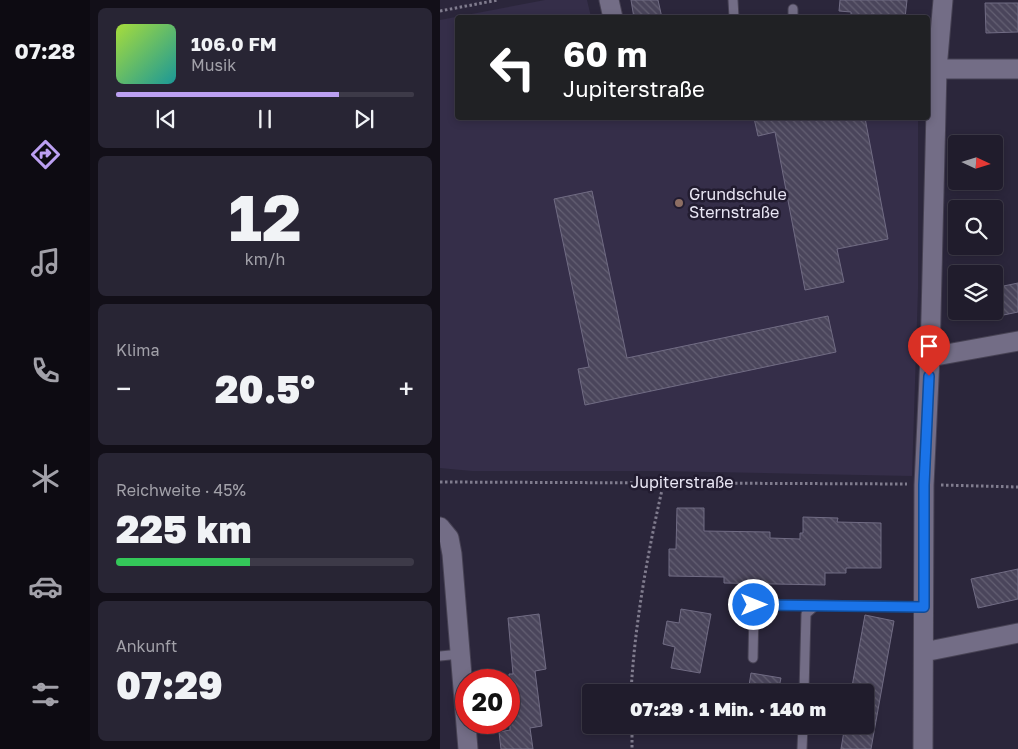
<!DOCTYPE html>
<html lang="de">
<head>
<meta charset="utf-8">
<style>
  :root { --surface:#201c2c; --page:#282534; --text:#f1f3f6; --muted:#a2a1a9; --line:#3d3a48; --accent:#bca0f2 }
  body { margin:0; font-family:"Golos Text",sans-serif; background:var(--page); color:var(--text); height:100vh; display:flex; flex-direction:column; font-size:19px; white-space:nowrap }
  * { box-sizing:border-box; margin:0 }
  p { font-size:16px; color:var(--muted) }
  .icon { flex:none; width:28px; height:28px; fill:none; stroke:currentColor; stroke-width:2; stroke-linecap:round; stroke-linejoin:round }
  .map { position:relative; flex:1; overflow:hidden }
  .panel { display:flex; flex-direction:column; gap:8px; padding:8px; background:#120f18; width:350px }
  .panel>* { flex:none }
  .top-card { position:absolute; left:15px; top:15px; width:475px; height:105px; border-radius:5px; box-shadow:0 2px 8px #0003,0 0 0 1px var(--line); background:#202124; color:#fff; overflow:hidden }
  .needle { width:32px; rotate:94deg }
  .controls { position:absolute; left:508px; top:135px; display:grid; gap:10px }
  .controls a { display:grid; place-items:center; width:55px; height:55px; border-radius:5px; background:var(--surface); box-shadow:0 2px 8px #0003,0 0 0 1px var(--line); font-size:25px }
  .speed { position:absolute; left:15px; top:669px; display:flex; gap:10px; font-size:25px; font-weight:700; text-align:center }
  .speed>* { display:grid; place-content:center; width:65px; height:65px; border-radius:50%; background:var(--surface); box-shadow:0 2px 8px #0003,0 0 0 1px var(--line); line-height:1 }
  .speed .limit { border:8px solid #d22; background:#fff; color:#111 }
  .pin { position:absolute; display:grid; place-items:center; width:42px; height:42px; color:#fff; margin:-51px -21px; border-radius:50% 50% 50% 0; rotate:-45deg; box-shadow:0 0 5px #0007 }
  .pin .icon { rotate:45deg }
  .me { position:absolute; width:55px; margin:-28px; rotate:90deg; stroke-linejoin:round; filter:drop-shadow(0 0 4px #0008) }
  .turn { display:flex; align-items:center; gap:18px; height:105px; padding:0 25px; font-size:22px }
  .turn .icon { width:65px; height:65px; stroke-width:2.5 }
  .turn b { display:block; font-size:35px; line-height:42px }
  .big { font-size:38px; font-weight:800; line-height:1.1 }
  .panel .widget { flex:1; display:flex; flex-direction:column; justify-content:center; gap:8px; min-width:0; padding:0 18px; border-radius:8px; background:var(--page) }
  .panel .dial { align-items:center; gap:0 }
  .dial b { font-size:65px; line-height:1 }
  .song { display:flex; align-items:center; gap:15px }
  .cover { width:60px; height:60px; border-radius:8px; background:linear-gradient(135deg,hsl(80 70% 55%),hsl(180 70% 35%)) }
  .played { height:5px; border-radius:2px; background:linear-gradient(90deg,var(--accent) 75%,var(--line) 75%) }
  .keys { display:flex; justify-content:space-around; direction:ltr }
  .heat { display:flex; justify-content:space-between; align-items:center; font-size:28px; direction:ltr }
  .charge { height:8px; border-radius:4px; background:linear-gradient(90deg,#34c759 45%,var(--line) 0) }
  .trip { position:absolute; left:142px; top:684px; width:292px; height:50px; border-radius:5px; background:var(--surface); box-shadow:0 2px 8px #0003,0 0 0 1px var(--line); font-weight:800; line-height:50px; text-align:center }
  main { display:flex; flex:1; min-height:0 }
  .tabs { display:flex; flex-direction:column; width:90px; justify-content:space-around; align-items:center; background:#0d0b12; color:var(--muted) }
  .tabs .icon { width:35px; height:35px }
  .tabs .current { color:var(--accent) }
  .tabs b { font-size:22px; color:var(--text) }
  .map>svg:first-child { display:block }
  .built { fill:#352e49 }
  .building { fill:url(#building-back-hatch); stroke:#716c84 }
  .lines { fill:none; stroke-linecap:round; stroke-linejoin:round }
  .lane-casing { stroke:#474254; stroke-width:11 }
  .street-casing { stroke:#474254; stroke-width:21 }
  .path { stroke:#807c8e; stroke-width:3; stroke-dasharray:2.5 2.5; stroke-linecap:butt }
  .lane { stroke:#736d86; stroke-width:9 }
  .street { stroke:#736d86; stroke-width:19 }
  .route-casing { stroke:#114b97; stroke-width:12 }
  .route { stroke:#1a73e8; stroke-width:9 }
  .education-dot { fill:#8d6e63; stroke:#221c30; stroke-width:2 }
  .labels { text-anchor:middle; stroke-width:5; stroke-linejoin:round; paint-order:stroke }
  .poi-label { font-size:16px; fill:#e9e6f4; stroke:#221c30; text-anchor:start }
  .street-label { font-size:16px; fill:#e9e6f4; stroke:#221c30 }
</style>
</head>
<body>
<main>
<nav class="tabs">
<b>07:28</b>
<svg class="icon current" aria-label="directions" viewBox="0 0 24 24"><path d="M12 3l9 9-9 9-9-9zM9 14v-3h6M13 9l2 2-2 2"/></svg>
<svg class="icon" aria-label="music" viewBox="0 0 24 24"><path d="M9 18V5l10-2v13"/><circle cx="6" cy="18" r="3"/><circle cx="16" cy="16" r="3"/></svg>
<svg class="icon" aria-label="phone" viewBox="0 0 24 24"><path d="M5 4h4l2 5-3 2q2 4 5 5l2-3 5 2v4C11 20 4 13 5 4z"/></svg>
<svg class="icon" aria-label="climate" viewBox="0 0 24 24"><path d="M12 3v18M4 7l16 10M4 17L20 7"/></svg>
<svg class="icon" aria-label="car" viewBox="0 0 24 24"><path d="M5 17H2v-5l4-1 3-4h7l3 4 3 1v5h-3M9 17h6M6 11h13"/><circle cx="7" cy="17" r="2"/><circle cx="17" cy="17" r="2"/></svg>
<svg class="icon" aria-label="filters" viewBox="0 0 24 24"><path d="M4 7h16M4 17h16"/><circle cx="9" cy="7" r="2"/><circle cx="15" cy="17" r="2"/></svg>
</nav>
<section class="panel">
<div class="widget">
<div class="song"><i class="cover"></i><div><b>106.0 FM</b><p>Musik</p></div></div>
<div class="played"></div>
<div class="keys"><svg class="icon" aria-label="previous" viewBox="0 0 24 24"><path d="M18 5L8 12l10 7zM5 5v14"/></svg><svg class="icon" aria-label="pause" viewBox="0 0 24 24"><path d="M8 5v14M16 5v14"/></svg><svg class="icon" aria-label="next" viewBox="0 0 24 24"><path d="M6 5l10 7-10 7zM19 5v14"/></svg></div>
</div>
<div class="widget dial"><b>12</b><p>km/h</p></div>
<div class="widget"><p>Klima</p>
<div class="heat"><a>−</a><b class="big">20.5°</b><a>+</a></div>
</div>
<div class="widget"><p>Reichweite · 45%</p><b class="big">225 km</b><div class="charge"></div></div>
<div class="widget"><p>Ankunft</p><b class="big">07:29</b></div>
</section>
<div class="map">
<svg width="578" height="749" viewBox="0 0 578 749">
  <defs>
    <pattern id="building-back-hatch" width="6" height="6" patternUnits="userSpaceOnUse" patternTransform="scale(1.25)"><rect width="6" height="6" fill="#4a455b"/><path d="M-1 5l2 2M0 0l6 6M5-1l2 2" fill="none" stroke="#646073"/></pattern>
  </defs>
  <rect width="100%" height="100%" fill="#2b263b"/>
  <path class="built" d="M105,0H147L151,17L18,18V118H478V289L472,476L221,471H32L0,468V20Z"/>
  <path class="building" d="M191,0H218L222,18H194Z
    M400,0H467L465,18L431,14V18H411V12L399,11Z
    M545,3H578V32L546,33Z
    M314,118H425L448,239L397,249L404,282L365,290L335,132L318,136Z
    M152,191L187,358L388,316L396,352L145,405L138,369L149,367L114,199Z
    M578,283V312L554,317V288Z
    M237,508H264V531L330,532V538L360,539V533H363V517L398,518L397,522L441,523V568H406V573H385V585L284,583V577L229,576V549H236Z
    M578,569V599L538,608L531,579Z
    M241,609L271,614L260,673L231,668L235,647L223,644L227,621L239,623Z
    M99,614L106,669L95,671L102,726L90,728L93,749H61L59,732L70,730L69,674H73L68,618Z
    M425,615L454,621L434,732L431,749H401L405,725H426V692H411Z
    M311,673L341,678L338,692H308Z"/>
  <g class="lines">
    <g class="lane-casing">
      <path id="lane" d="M293,0L294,18
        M353,18V9
        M0,656L20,654
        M313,658L314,605H376
        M364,692L366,614L376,605L484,607
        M362,749L363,725"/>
    </g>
    <g class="street-casing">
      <path id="street" d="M169,0L173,18
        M488,69H578
        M490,357L578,341
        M0,527L9,538L12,554L28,749
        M484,652L578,633
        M483,749L484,485L490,357L497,69L503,0"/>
    </g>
    <path class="path" d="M0,11L58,0
      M0,482L467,484
      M501,485L578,487
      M191,692C195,621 208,551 224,481
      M192,725V749"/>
    <use href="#lane" class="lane"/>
    <use href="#street" class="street"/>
  </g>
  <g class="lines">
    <g class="route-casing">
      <path id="route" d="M314,605L484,607V485L489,376"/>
    </g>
    <use href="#route" class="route"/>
  </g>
  <circle class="education-dot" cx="239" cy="203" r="5"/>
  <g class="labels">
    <g class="poi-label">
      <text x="249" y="200">Grundschule<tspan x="249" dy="18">Sternstraße</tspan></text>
    </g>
    <g class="street-label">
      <text x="242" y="488">Jupiterstraße</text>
    </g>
  </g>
</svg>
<div class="controls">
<a><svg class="needle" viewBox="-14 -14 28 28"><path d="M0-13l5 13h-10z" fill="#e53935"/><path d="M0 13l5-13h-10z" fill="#a2a1a9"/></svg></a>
<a><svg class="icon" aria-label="search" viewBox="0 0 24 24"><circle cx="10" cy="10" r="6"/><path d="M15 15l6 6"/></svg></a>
<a><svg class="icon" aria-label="layers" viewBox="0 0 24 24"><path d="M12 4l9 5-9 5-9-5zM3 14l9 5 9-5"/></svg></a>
</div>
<div class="speed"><div class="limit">20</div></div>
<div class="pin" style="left:489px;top:376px;background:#d93025"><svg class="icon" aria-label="arrive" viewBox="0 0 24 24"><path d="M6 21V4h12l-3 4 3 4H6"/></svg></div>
<svg class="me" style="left:314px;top:605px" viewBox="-20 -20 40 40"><circle r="17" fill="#1a73e8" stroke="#fff" stroke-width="3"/><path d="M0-11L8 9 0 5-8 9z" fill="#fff"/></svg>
<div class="trip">07:29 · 1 Min. · 140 m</div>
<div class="top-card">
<div class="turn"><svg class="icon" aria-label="left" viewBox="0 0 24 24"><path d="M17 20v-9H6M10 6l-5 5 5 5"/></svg><div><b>60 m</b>Jupiterstraße</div></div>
</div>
</div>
</main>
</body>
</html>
